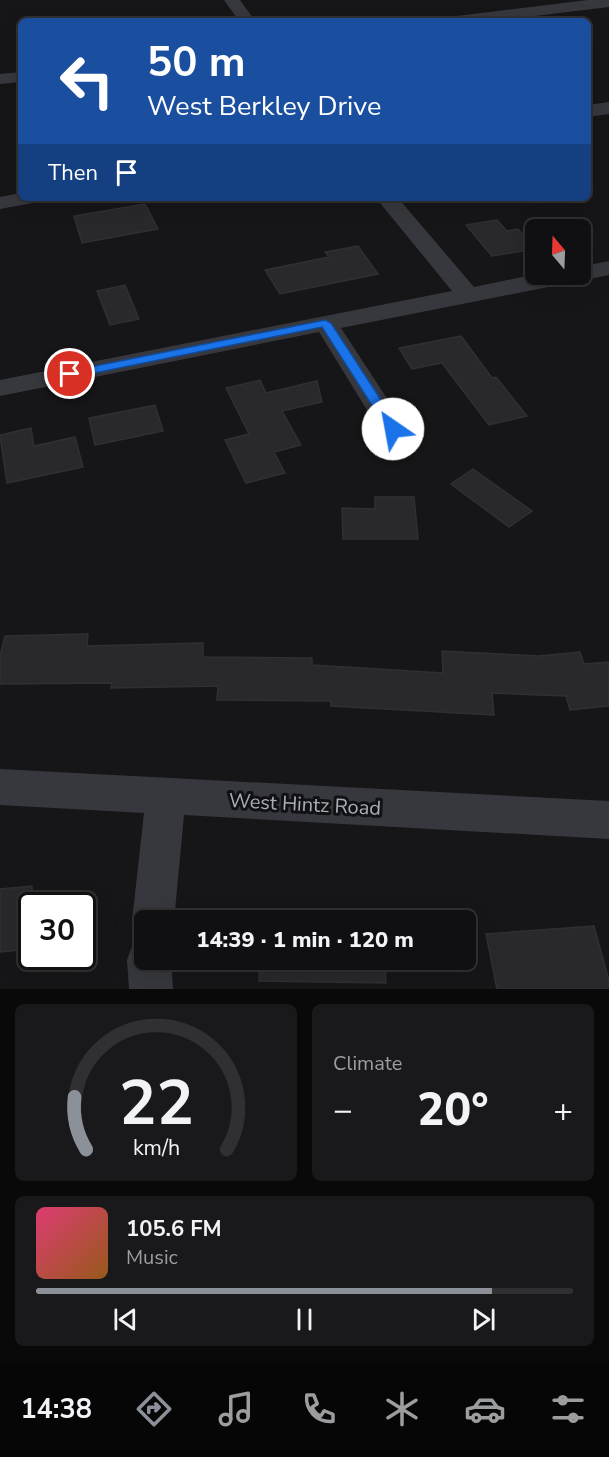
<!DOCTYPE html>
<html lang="en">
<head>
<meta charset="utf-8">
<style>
  :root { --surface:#101012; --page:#19191b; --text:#f1f3f6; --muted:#9c9d9f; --line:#303032; --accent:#8c9099 }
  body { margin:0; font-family:"Nunito Sans",sans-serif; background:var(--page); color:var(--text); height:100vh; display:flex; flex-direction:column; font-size:22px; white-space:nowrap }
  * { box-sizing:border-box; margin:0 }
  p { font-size:20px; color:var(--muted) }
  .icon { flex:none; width:33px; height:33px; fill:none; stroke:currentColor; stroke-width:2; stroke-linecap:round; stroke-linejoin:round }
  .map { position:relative; height:989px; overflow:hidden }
  .sheet { display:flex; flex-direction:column; gap:15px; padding:15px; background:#09090a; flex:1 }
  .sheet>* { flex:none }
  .hud { position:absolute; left:18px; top:18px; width:573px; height:183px; border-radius:9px; box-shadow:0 6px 24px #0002,0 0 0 2px var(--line); background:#1a4fa0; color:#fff; overflow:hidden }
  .needle { width:39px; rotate:341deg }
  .fabs { position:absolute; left:525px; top:219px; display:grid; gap:12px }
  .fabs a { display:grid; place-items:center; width:66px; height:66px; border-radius:9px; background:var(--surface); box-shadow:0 6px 24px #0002,0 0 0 2px var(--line); font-size:30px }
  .speed { position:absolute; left:18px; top:892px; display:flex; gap:12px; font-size:30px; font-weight:700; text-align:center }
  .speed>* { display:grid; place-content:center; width:78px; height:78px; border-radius:50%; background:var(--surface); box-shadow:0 6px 24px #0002,0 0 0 2px var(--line); line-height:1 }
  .speed .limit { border:3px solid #111; border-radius:9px; background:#fff; color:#111 }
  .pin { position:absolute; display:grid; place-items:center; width:51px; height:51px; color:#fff; margin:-26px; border:3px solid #fff; border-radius:50%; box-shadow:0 2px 6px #0007 }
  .me { position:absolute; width:66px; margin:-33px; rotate:327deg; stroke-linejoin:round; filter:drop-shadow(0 0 4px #0008) }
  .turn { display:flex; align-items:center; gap:21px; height:126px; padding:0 30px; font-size:27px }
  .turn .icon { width:78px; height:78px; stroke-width:2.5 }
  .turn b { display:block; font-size:42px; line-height:51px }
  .then { display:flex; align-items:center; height:57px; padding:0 30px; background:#0003; gap:12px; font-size:22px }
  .big { font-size:45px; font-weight:800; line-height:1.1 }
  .sheet .widget { flex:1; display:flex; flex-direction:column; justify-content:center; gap:9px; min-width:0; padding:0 21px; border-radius:9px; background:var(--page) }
  .sheet .dial { align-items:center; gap:0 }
  .dial svg { height:156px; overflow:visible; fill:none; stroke:var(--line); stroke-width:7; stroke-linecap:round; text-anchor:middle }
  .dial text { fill:var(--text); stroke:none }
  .song { display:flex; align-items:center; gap:18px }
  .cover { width:72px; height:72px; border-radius:9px; background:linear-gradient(135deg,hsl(340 70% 55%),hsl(30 70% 35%)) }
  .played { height:6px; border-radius:3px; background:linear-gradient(90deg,var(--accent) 85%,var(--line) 85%) }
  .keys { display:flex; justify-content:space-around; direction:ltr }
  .heat { display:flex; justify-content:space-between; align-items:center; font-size:33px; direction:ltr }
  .sheet .tiles { flex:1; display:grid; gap:15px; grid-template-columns:1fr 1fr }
  .widget:last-child { grid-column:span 2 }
  .trip { position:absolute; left:134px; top:910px; width:342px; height:60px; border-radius:9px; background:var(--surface); box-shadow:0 6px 24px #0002,0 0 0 2px var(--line); font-weight:800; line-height:60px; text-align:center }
  .menu { display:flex; height:96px; justify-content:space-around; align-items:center; background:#060607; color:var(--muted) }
  .menu .icon { width:42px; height:42px }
  .menu .on { color:var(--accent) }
  .menu b { font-size:27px; color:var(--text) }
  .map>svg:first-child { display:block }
  .building { fill:#29292c; stroke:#303034; stroke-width:1.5 }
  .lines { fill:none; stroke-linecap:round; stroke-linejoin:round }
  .minor { fill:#37383d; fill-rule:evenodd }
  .route { fill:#1a73e8; stroke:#114b97; stroke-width:1.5 }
  .labels { text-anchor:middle; stroke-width:6; stroke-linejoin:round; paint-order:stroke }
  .near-street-label { font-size:20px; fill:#a8adb8; stroke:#111113 }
</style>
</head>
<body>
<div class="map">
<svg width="609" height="989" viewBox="0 0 609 989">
  <rect width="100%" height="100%" fill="#161618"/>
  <path class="building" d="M145,204L158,229L82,243L74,216Z
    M497,220L507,231L518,229L535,249L492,256L466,225Z
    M358,246L378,274L280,294L265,270L329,257L325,252Z
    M125,285L139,319L110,325L97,291Z
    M461,336L492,378L496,377L527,416L489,425L442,363L412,369L399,348Z
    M260,380L266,393L317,381L322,402L282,411L301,445L274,452L285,473L246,483L225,440L249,434L226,388Z
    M155,405L163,431L95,445L89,418Z
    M31,428L34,446L75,437L83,467L7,483L0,435Z
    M473,469L532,511L509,527L451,484Z
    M375,497H414L418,539H343L342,508L375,509Z
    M88,634L87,646L203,643V657L312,658V665L443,673L442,651L538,656L580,652L584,664L609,662V706L570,710L566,696L492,693L494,715L331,706V701L217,700L218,686L111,688L112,683L0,684V656L5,636Z
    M32,886V949L0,952V889Z
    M594,926L609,981V989H497L486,934Z
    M260,960H385L386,983L259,981Z"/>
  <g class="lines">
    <path class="minor" d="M224,0H240L255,21H239Z
      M588,0H609V7L494,21H449L457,16Z
      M21,72V82L0,84V74Z
      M609,102V114L588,117V105Z
      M21,193V198H42L38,202L0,209V197Z
      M376,198H398L474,287L537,274H580V267L609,261V275L341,328L407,429L403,436L393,438L383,436L319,332L0,396V380L452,291Z
      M0,769L609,801V839L184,815L174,921H144V939L138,936L132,921L144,813L0,805Z
      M144,940V960H171L173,989H129L127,960L133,944Z"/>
  </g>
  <path class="route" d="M325,320L331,323L398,426L400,429L398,432H389L322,327L70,378L64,374L70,371Z"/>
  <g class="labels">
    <g class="near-street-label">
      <text transform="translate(305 804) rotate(3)" y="7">West Hintz Road</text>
    </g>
  </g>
</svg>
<div class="fabs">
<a><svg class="needle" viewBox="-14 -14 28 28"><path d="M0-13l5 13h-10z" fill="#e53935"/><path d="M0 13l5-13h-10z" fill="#9c9d9f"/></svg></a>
</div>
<div class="speed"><div class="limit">30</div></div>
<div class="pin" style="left:70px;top:374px;background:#d93025"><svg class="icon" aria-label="arrive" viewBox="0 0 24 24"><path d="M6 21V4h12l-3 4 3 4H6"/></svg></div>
<svg class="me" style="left:393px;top:429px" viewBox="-20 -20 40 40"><circle r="19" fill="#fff"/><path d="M0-13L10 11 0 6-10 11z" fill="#1a73e8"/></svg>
<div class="trip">14:39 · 1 min · 120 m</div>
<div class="hud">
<div class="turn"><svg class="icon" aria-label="left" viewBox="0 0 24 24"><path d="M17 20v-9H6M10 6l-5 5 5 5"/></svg><div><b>50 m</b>West Berkley Drive</div></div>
<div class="then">Then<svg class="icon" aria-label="arrive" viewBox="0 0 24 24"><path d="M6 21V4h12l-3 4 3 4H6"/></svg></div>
</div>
</div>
<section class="sheet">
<div class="tiles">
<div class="widget dial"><svg viewBox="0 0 100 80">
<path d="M14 69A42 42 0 1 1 86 69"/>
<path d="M14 69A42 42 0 0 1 8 42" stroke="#8c9099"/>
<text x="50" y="56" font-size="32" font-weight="700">22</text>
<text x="50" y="72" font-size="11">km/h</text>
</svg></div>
<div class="widget"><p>Climate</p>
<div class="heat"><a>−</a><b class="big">20°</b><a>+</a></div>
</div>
<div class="widget">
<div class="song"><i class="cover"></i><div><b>105.6 FM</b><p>Music</p></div></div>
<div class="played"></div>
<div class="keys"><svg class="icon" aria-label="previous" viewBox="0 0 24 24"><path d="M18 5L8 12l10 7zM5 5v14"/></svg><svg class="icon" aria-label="pause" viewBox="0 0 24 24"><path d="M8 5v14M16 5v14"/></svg><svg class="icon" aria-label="next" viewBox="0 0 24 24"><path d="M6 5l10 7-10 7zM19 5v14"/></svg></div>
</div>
</div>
</section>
<nav class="menu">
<b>14:38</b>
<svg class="icon on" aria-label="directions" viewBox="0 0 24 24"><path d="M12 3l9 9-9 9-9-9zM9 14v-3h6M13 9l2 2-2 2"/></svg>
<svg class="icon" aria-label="music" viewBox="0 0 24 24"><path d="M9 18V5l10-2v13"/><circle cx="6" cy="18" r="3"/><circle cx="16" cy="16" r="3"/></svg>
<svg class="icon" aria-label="phone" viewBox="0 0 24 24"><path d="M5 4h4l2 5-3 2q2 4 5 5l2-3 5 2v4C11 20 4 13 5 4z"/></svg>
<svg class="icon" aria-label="climate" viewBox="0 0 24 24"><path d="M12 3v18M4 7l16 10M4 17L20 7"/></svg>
<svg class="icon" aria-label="car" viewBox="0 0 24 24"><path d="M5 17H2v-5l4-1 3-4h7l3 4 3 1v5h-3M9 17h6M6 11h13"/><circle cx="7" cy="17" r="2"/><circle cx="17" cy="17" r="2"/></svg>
<svg class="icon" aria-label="filters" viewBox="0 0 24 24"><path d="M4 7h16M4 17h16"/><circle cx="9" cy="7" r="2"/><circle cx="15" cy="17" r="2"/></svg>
</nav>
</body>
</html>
